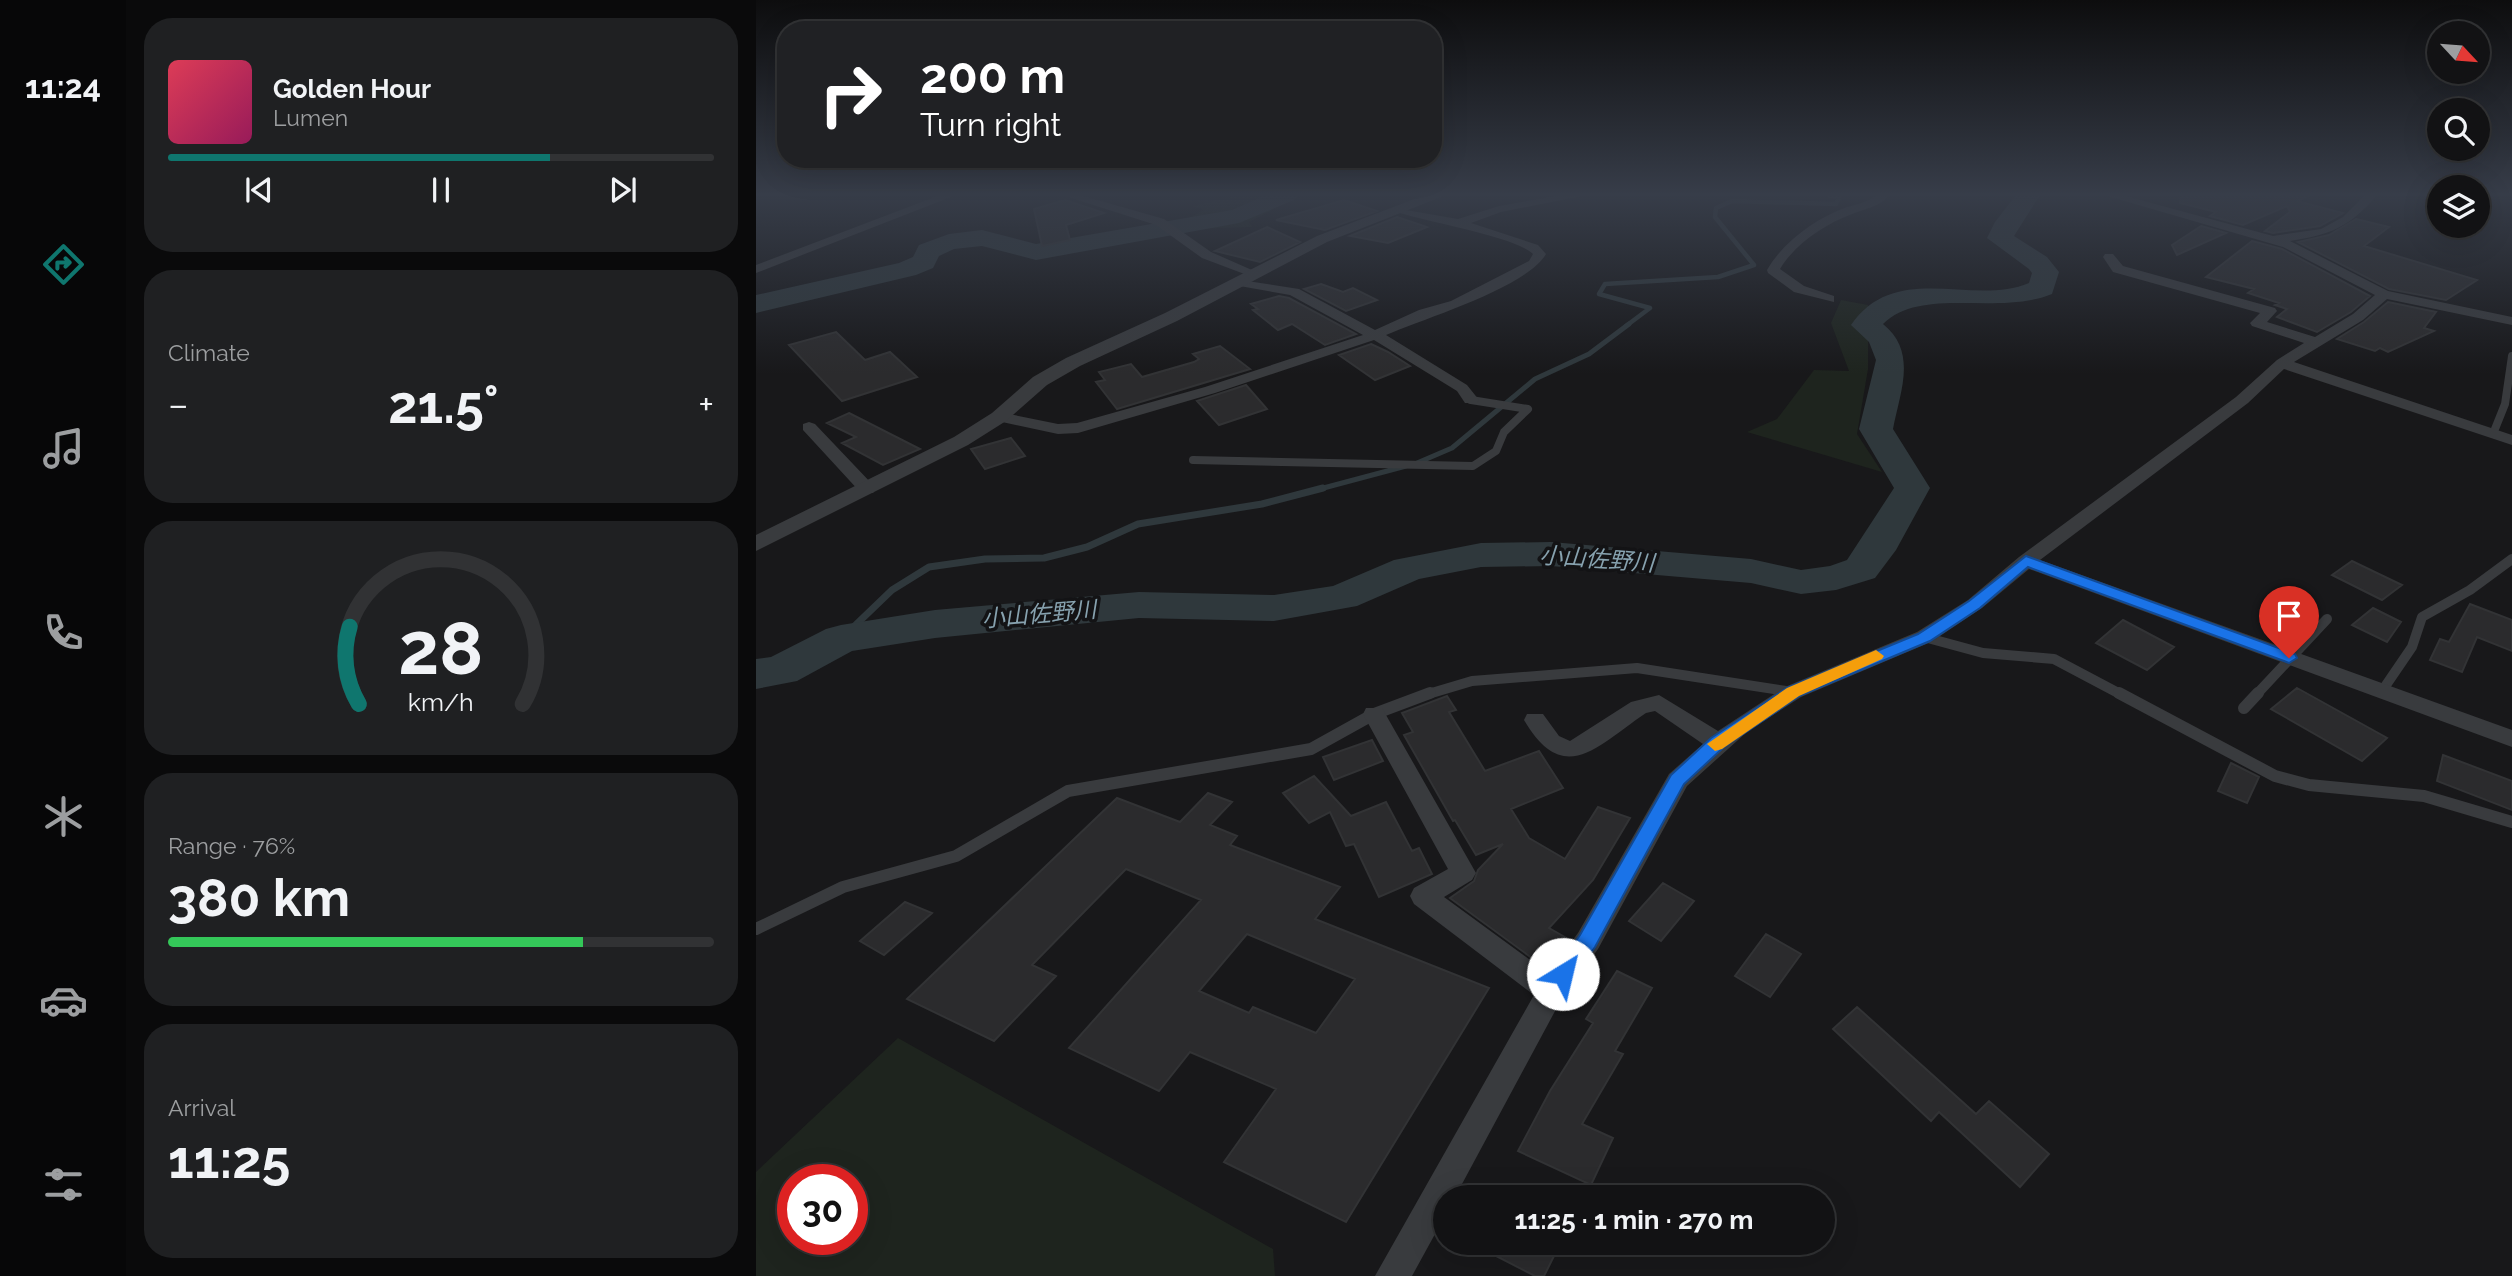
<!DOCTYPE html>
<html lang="en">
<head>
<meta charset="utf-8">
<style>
  :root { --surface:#121214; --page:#1f2022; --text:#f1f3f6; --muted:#9c9ea0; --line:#313234; --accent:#0f766e }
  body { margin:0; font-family:Raleway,"Noto Sans JP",sans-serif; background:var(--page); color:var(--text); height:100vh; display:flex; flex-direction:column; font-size:26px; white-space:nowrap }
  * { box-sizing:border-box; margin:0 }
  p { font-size:23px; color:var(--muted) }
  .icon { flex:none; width:38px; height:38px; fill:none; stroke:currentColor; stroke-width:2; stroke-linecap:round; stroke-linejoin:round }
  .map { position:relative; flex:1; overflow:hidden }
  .drawer { display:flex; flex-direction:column; gap:18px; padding:18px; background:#0a0a0b; width:630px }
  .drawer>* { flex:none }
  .guide { position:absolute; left:21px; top:21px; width:665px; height:147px; border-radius:28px; box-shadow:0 7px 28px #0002,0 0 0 2px var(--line); background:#202124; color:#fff; overflow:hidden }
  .needle { width:46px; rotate:116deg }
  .buttons { position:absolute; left:1671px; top:21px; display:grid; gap:14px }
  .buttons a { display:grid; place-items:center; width:63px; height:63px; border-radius:50%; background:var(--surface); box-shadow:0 7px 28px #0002,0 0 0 2px var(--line); font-size:35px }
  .speed { position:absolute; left:21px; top:1164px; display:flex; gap:14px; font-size:35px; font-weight:700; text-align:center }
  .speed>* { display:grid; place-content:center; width:91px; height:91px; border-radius:50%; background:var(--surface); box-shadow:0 7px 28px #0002,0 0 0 2px var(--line); line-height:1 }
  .speed .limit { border:10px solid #d22; background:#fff; color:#111 }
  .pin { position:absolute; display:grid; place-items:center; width:60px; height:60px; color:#fff; margin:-72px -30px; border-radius:50% 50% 50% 0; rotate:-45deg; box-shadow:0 0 7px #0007 }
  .pin .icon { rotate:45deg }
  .me { position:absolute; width:77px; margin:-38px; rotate:36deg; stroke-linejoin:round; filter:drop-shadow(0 0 5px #0008) }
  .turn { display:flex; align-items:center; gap:24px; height:147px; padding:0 28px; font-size:32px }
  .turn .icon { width:91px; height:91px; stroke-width:2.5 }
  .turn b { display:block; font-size:49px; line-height:60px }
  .big { font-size:52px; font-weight:700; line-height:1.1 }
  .drawer .card { flex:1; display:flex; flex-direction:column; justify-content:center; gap:10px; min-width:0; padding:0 24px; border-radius:28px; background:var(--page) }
  .drawer .dial { align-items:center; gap:0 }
  .dial svg { height:182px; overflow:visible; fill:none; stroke:var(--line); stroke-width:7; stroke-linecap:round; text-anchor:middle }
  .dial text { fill:var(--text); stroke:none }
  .song { display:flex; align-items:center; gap:21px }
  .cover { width:84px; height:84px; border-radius:10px; background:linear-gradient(135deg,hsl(350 70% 55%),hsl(330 70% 35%)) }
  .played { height:7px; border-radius:4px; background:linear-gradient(90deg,var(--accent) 70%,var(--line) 70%) }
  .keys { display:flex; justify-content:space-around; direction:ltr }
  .heat { display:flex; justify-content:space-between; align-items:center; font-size:38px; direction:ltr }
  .charge { height:10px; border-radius:5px; background:linear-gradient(90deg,#34c759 76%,var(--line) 0) }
  .trip { position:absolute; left:677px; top:1185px; width:402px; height:70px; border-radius:35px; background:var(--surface); box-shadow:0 7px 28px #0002,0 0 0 2px var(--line); font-weight:700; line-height:70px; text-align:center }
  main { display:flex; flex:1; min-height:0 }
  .dock { display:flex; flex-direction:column; width:126px; justify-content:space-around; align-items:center; background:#070708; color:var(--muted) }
  .dock .icon { width:49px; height:49px }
  .dock .current { color:var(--accent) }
  .dock b { font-size:32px; color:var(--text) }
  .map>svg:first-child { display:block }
  .green { fill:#1e241e; fill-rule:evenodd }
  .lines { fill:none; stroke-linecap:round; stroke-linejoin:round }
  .stream-far2 { stroke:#2f383c; stroke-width:4.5 }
  .stream-far1 { stroke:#2f383c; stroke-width:5 }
  .stream { stroke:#2f383c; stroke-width:7 }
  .river { fill:#2f383c; fill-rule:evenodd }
  .building { fill:#2b2b2d; stroke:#323335; stroke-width:2; fill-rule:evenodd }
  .service-far2 { stroke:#393b3e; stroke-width:8 }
  .service-far1 { stroke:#393b3e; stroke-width:10 }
  .service { stroke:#393b3e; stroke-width:12 }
  .minor { fill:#393b3e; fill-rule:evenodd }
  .tertiary { fill:#393b3e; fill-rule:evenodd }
  .route { fill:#1a73e8; stroke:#114b97; stroke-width:2 }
  .slow { fill:#f59e0b }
  .labels { text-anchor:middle; stroke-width:7; stroke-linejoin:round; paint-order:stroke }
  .water-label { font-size:23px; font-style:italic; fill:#87a2af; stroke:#131315 }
</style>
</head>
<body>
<main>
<nav class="dock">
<b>11:24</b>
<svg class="icon current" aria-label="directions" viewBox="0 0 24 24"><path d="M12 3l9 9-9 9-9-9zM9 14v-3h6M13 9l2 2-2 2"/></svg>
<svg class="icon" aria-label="music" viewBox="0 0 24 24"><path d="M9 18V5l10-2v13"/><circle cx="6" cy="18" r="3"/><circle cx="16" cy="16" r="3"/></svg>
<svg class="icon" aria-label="phone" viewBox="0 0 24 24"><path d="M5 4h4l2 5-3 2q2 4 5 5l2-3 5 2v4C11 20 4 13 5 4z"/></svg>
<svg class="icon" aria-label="climate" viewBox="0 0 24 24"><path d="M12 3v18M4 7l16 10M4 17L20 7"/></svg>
<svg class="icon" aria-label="car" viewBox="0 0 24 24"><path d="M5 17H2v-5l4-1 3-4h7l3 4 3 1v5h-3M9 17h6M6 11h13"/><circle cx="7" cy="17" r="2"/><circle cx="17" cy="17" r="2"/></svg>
<svg class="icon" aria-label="filters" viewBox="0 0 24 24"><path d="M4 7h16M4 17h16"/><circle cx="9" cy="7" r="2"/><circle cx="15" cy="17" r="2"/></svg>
</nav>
<section class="drawer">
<div class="card">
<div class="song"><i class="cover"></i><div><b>Golden Hour</b><p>Lumen</p></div></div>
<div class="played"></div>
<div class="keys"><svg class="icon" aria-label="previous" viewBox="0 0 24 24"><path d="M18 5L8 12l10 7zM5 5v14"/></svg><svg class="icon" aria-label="pause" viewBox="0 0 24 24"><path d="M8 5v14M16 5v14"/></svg><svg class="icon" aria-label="next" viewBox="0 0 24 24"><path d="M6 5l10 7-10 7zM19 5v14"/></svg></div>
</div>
<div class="card"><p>Climate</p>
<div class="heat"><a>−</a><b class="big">21.5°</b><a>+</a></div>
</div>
<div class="card dial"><svg viewBox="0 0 100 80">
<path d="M14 69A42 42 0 1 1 86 69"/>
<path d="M14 69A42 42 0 0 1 10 35" stroke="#0f766e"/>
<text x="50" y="56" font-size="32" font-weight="700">28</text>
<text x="50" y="72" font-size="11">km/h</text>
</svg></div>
<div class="card"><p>Range · 76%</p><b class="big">380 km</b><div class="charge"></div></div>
<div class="card"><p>Arrival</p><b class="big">11:25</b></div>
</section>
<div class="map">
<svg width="1756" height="1276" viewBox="0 0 1756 1276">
  <rect width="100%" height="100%" fill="#18181a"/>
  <path class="green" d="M483,195H545L493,222L496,227L432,229L421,224L448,210L436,206Z
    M1085,300L1112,305V369L1101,434L1126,472L991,432L1021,419L1058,370L1093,371L1075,323Z
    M142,1038L517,1249L519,1276H0V1172ZM37,1180H96V1239H37Z"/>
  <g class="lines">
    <path class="stream-far2" d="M870,326L894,308L843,294L849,284L962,277L998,265L959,217L960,208L976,201L1080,204L1083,198L1073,195"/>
    <path class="stream-far1" d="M661,463L696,448L779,379L833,354L873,324
      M560,490L650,466"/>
    <path class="stream" d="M85,639L136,590L173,567L229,559L288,558L331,547L382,524L506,504L567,488"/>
    <path class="river" d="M510,195H542L538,200L483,223L280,260L226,246L198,249L183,256L177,268L160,275L0,313V295L143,263L157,257L163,245L193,234L226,230L280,244L476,210Z
      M1260,195H1284L1258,236L1291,257L1303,272L1296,294C1242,316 1165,286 1127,324C1162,352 1144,392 1137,429L1174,488L1140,550L1119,578L1080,590L1045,594L995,583L795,566L725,567L663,579L601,606L518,621L383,618L179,638L96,651L41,681L0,689V659L15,657L70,629L85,625L179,610L383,592L518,595L577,586L638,560L725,543L795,542L995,559L1045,570L1074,566L1091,560L1138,488L1103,429L1120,360L1113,342L1095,325C1140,260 1217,307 1273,283L1276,273L1273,269L1231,238L1239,222Z"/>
  </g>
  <path class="building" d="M1425,195H1554L1541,201L1587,213L1564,226L1517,233L1509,231L1534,212L1531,206L1487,225L1454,216L1460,212L1424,203Z
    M309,200L348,213L310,225L314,240L286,246L278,209Z
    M588,200L621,211L569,230L520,220Z
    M641,217L671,227L632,243L594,236Z
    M1600,219L1633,227L1608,246L1721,280L1690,300L1633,289L1542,242L1573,235Z
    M1445,226L1470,233L1421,255L1416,245Z
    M511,227L544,242L504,262L459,251Z
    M1496,241L1526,249L1614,296L1595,312L1561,332L1521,317L1531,309L1519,305L1523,303L1492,293L1498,289L1450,277Z
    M565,284L587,292L597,288L621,300L590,311L548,289Z
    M523,296L533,298L600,334L569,345L536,324L522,330L497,310L502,309L495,304Z
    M1632,302L1680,312L1668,328L1678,331L1632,352L1624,348L1619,351L1581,339L1608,322Z
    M80,332L109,360L134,352L161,377L86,401L33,345Z
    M615,344L632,352L654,366L619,380L583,355Z
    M464,346L494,369L361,409L340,382L349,380L343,372L375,364L386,377L438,362L443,359L437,354Z
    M490,385L511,409L463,425L441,401Z
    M93,413L164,449L127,465L86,443L100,437L71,423Z
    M255,438L269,456L229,469L215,449Z
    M1596,561L1646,585L1626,600L1576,575Z
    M1714,604L1756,620V651L1721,637L1706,672L1674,660L1684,639L1693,642Z
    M1617,608L1645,622L1631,642L1596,625Z
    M1367,620L1418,647L1391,670L1340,643Z
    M1541,688L1631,738L1606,761L1515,709Z
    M691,696L700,710L693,712L729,771L783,751L807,788L755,809L773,838L809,859L842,807L874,818L837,880L793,928L814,940L791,969L694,898L718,881L722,870L747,844L720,855L699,820L697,821L648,735L657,732L646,713Z
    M616,740L627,761L578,780L567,757Z
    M1687,755L1756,781V810L1681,781Z
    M1475,763L1503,777L1491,803L1462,791Z
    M558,776L595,816L630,802L656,851L663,848L676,874L623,897L598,844L590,846L574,812L553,823L527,793Z
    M452,793L476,802L454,825L481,836L474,845L584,887L559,919L733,988L590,1222L468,1162L520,1089L434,1052L403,1091L313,1048L445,900L370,869L276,965L300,976L238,1041L151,999L361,798L424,822ZM491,934L599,979L560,1033L497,1007L493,1013L443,991Z
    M907,883L938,901L905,941L873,921Z
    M149,902L176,913L128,955L104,941Z
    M1010,934L1045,954L1014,997L979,976Z
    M861,971L896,988L859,1051L867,1054L826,1124L857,1138L835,1185L762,1151L794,1091L837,1023L830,1019Z
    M1101,1007L1220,1114L1233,1101L1293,1154L1264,1187L1183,1112L1175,1121L1077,1029Z
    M713,1242H805L788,1276H779Z"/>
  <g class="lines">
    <path class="service-far2" d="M1737,434L1749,404L1756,356
      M437,460L717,466L740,451L748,432L772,409L715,400"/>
    <path class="service-far1" d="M1168,637L1227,653L1298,659L1366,695
      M1626,691L1656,647L1666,617L1714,590L1756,559
      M669,695L716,681L881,668L1037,692
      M1500,695L1571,619"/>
    <path class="service" d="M1363,693L1519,776L1553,785L1668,796L1756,822
      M1488,708L1502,693
      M0,929L87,887L200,856L312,791L555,749L618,714L674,693"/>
    <path class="minor" d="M184,195H200L0,273V265Z
      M306,195H324L408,219L455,252L505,274L499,278L446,258L400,225Z
      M805,195H831L745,212L715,223L782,245L790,254C770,288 669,318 630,335L711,385L723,400L721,403H709L701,391L618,340L459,393L322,433L302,434L237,420L235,417L243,412L302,424L321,423L449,387L607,335L534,295L478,285V279L543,289L619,330L663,310L695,301L773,261L777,254C760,237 672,222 644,213V209L702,219L743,206Z
      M1121,195H1134C1123,207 1111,208 1096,214C1069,224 1039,244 1024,269L1048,286L1078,296V302L1038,292L1012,273L1011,270C1027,242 1060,218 1091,207C1103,204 1111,202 1121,195Z
      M1348,195H1366L1517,236L1565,229L1587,217L1609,195H1621C1594,227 1574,235 1534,241L1632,291L1756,317V325L1631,299L1607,320L1538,362L1756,435V445L1528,369L1492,403L1284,560L1756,730V747L1273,569L1226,608L1175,642L1045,697L992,731L931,786L842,949L805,1000L699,1197H690V1214L656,1276H619L778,995L658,904L654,896L658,888L692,869L607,714L610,708H626L720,873L716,880L688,897L792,973L822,933L913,774L947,744L899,711L890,713C841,746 808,788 768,720L771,714H787L803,736L814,741L875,702L903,695L962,731L1029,687L1161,632L1212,600L1263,557L1480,397L1521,360L1548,343L1496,326L1494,323L1504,313L1357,272L1347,257L1349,254H1357L1367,266L1519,308L1521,311L1511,322L1559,337L1597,314L1619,295L1527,247Z
      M53,422L59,424L117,485L120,489L117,493H105L47,430V424Z"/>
    <path class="tertiary" d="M669,195H690L571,242L421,321L324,366L291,385L250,421L212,445L0,551V535L198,437L236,413L277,377L310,358L409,313L561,236Z"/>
  </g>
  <linearGradient id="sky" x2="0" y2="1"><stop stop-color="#0d0d0e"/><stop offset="0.52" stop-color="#373d49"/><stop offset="1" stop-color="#373d49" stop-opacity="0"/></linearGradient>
  <rect width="1756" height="374" fill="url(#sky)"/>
  <path class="route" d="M1270,556L1539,654L1541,658L1533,663L1528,661L1272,567L1224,608L1174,641L1043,696L968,747L928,784L839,947L815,981L807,984L800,981L796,974L824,935L915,775L955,738L1031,688L1162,634L1213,601Z"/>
  <path class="slow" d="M1120,650L1128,656L1126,659L1043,696L966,749L959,751L951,744L1031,688Z"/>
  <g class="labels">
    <g class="water-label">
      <text transform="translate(841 559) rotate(4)" y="8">小山佐野川</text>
      <text transform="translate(283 614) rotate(-5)" y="8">小山佐野川</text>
    </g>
  </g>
</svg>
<div class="buttons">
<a><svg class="needle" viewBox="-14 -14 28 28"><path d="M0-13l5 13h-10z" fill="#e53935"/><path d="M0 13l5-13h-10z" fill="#9c9ea0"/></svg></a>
<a><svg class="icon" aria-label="search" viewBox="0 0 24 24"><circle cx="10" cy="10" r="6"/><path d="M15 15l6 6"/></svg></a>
<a><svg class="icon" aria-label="layers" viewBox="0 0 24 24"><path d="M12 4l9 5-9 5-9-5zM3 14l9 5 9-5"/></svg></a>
</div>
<div class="speed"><div class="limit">30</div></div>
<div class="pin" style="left:1533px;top:658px;background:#d93025"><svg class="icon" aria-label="arrive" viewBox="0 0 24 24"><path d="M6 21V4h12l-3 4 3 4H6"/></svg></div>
<svg class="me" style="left:807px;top:974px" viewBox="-20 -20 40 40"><circle r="19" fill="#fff"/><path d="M0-13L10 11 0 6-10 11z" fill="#1a73e8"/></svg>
<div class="trip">11:25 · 1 min · 270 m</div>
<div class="guide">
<div class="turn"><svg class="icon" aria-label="right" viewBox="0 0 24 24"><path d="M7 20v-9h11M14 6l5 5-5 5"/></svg><div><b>200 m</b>Turn right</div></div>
</div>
</div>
</main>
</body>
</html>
